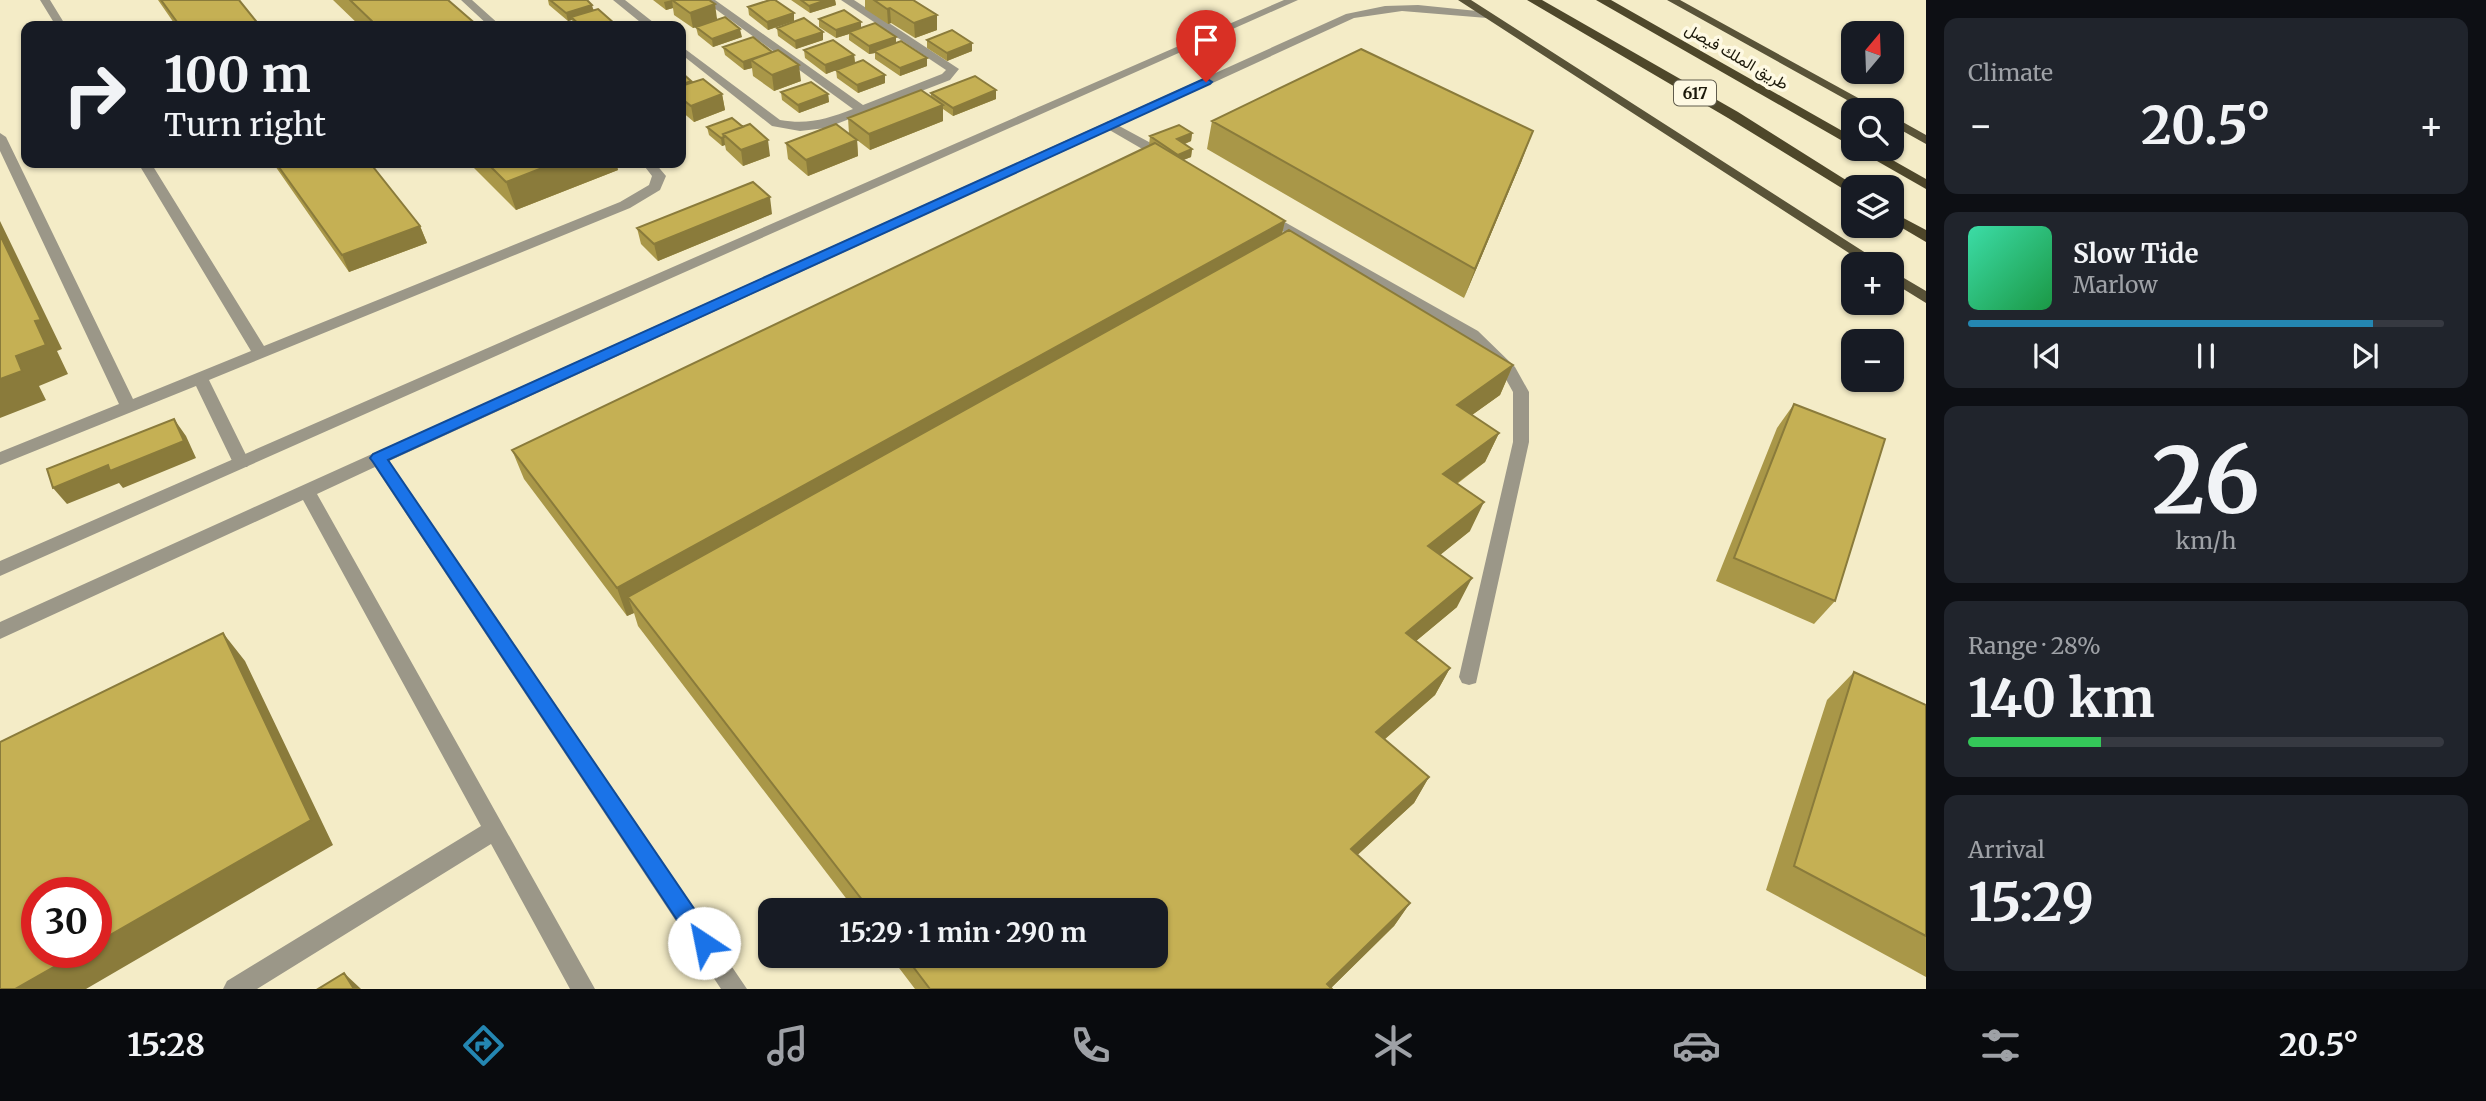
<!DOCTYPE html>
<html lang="en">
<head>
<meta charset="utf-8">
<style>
  :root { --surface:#171b24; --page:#20242c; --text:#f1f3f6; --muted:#9ea1a6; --line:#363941; --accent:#2486b1 }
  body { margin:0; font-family:Merriweather,Vazirmatn,serif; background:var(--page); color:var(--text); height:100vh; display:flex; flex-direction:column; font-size:26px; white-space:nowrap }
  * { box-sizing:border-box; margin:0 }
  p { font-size:23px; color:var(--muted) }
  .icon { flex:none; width:38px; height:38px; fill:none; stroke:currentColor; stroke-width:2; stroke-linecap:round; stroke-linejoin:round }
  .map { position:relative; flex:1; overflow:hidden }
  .panel { display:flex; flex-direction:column; gap:18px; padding:18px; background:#0d0f14; width:560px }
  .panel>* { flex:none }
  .banner { position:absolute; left:21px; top:21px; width:665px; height:147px; border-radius:14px; box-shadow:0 2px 5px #0004; background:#171b24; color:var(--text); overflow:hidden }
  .needle { width:46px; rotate:19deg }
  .buttons { position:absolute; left:1841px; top:21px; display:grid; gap:14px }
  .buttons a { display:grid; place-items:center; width:63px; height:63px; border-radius:14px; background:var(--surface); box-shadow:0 2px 5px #0004; font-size:35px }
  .speed { position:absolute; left:21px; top:877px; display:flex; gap:14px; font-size:35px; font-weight:700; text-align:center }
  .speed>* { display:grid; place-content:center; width:91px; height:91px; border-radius:50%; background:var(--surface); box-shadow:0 2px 5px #0004; line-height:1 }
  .speed .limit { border:10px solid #d22; background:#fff; color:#111 }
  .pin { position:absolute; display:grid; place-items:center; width:60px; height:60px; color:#fff; margin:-72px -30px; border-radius:50% 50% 50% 0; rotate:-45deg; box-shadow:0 0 7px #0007 }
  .pin .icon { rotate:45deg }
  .me { position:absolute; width:77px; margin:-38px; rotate:326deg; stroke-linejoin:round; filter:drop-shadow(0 0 5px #0008) }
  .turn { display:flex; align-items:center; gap:24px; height:147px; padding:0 28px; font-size:32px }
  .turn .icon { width:91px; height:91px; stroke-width:2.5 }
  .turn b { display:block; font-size:49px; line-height:60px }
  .big { font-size:52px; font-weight:700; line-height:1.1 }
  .panel .card { flex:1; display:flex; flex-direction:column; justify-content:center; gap:10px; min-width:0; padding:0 24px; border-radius:14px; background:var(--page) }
  .panel .dial { align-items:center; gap:0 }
  .dial b { font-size:91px; line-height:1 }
  .song { display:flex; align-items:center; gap:21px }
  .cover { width:84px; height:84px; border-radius:10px; background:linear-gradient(135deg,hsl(160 70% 55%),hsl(140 70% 35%)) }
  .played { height:7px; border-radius:4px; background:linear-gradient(90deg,var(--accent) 85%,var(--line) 85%) }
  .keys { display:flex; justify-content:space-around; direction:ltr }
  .heat { display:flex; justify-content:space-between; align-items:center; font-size:38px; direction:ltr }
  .charge { height:10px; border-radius:5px; background:linear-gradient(90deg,#34c759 28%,var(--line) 0) }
  .trip { position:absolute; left:758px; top:898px; width:410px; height:70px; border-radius:14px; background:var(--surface); box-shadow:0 2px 5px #0004; font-weight:700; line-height:70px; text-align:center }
  .dock { display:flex; height:112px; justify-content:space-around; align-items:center; background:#090b0e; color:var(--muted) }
  .dock .icon { width:49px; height:49px }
  .dock .active { color:var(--accent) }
  .dock b { font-size:32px; color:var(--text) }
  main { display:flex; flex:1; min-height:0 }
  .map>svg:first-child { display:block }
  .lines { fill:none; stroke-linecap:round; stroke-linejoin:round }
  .service { fill:#9b9788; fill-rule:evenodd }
  .minor { fill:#9b9788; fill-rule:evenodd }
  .primary { fill:#595338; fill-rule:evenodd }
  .trunk { fill:#4e472a; fill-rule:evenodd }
  .wall { fill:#a99748 }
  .shaded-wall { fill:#8a7b3b }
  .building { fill:#c5b054; stroke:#8a7b3b; stroke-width:2 }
  .route { fill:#1a73e8; stroke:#114b97; stroke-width:2 }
  .labels { text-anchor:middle; stroke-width:7; stroke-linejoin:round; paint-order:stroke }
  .far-street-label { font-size:16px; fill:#1c190b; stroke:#fef9e3 }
  .shield { fill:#fef9e3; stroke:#605c4c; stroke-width:2 }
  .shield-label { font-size:16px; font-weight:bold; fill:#1c190b }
</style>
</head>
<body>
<main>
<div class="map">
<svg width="1926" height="989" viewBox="0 0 1926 989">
  <rect width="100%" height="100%" fill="#f4ecc7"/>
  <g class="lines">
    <path class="service" d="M40,0H50L66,26H56Z
      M461,0H472L501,26H489Z
      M613,0H625L658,26H645Z
      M703,0H715L863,105L942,74L946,70L841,0H854L959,69L950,80L826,128L800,131L772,126L681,54V46L780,120C808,125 827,119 853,109Z
      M1110,121L1173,155L1175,158L1173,161H1163L1106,128V122Z
      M0,133L6,137L133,399L251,351L138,163H151L264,346L620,202L649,185L652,176L642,163H655L666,176L660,190L630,208L209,380L250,463L247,467H235L196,386L0,465V452L119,404L0,151Z
      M1265,211L1478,331L1515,367L1529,392V442L1476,683L1469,685L1462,683L1459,677L1513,442V392L1503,374L1468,339L1260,218V212Z"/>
    <path class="minor" d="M1284,0H1298L0,576V561Z
      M1418,5L1487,12L1493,15L1487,18L1402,11L1354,18L389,461L747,989H721L375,467L317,494L595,989H570L491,844L257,989H223L227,981L481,826L303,500L0,639V622L1346,14L1385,6Z"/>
    <path class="primary" d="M1458,0H1471L1883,264H1866Z
      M1667,0H1680L1880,110H1865Z
      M1892,116L1926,135V144L1892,125Z
      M1892,271L1926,291V303L1892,282Z"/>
    <path class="trunk" d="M1527,0H1542L1738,112L1857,187H1853V195L1728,118Z
      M1596,0H1611L1853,137V147Z
      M1856,149H1873L1926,179V189Z
      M1892,212L1926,230V242L1892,222Z"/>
  </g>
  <path class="wall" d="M158,0H239L260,26H176Z
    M333,0H448L478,26H360Z
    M548,0H587L594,10L615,24L616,26H574L572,20L568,21L549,5Z
    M653,0H709L717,19L742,37L713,47L698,35L696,27L693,28L674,15L673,8L666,10Z
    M791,0H835L836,5L810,13Z
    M865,0H913L937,30L915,38L891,23L888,24L865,9Z
    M748,7L794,13V21L768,30L749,15Z
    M819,19L861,28L896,43L927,58V66L900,76L875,59V53L869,54L849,40V34L836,38L819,27Z
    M777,28L823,40L796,49L778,36Z
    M927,40L972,51L947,61L927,48Z
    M723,47L772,53L801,81L774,91L753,76L752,68L744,70L725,55Z
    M804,50L854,55L855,63L826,74L805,58Z
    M836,70L885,75V83L858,93L837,78Z
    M681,72L692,83L722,94L725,110L694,122L681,111Z
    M781,92L828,94L829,102L799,113L782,100Z
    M931,93L996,99L953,116L943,109V121L870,150L857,140L858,156L808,176L788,159L786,143L849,134L848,118L931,97Z
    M1212,121L1522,160L1464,298L1207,149Z
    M707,127H743L770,156L743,166L726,150L725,145L722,146L709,135Z
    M1192,133L1191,141L1185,144L1192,149L1191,157L1183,160L1285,221L1282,234L1513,365L1500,395L1472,415L1499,433L1485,462L1457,484L1470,531L1440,555L1457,607L1416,641L1450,668L1435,695L1384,740L1429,777L1414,803L1357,855L1410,903L1394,926L1331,988L1332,989H915L890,956H1155V910H855L638,626L634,613L627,616L524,479L512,450L1150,146L1149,145L1150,136Z
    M273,163H370L420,226L427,243L349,272Z
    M469,163H616L618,170L516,210Z
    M772,214L658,261L641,244L637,228Z
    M1794,404L1835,601L1814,624L1716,581L1777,428Z
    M1854,672L1926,705V977L1766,890L1827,700Z"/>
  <path class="shaded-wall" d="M672,0L673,8L666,10L664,2Z
    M826,0H835L836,5L810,13L809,6Z
    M715,4L717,19L693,28L690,13Z
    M592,5L594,13L571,17L572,20L568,21L566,13Z
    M890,8L891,23L888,24L887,9Z
    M794,13V21L768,30L767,22Z
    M937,15V30L915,38L914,23Z
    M861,22V30L849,32V34L836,38V30Z
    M740,29L742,37L713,47L712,39Z
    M823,32V40L796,49L795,41Z
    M896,37V45L874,51L875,53L869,54V46Z
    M972,43V51L947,61V53Z
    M772,52L751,60L752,68L744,70L743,62Z
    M854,55L855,63L826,74L825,65Z
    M927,58V66L900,76V68Z
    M799,65L801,81L774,91L772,75Z
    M885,75V83L858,93L857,85Z
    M996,90V99L953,116V108Z
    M722,94L725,110L694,122L691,106Z
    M828,94L829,102L799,113L798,105Z
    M943,105V121L870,150L869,134Z
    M1533,131L1522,160L1464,298L1475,269Z
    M1192,133L1191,141L1176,147L1177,139Z
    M724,137L725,145L722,146L721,138Z
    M768,140L770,156L743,166L741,150Z
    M857,140L858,156L808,176L806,160Z
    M1192,149L1191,157L1176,163L1178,155Z
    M555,163H616L618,170L516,210L506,182Z
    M770,197L772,214L658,261L654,244Z
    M0,221L62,349L57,351L68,374L39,386L46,400L0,418V379L16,356L0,235Z
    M1285,221L1278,250L628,597L634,613L627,616L617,588Z
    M420,226L427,243L349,272L342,255Z
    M1513,365L1500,395L1444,435L1457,405Z
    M174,419L186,436L196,458L123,488L119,483L67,504L53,488L108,465Z
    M1499,433L1485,462L1430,503L1443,474Z
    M1484,502L1470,531L1415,575L1428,546Z
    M1472,578L1457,607L1392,661L1406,633Z
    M223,633L245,661L333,845L86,989H15L80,952H96V943Z
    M1450,668L1435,695L1362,759L1376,732Z
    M1429,777L1414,803L1338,873L1351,849Z
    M1410,903L1394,926L1330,989L1327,984Z
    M344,973L361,989H354Z"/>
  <path class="building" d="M161,0H239L260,26H180Z
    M350,0H448L478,26H377Z
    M550,0H587L592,5L566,13Z
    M672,0H709L715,4L690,13Z
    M770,0H775L794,13L767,22L748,7Z
    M801,0H826L809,6Z
    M874,0H913L937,15L914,23L890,8L887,9Z
    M598,9L615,24L607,26H581L571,17Z
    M844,10L861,22L836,30L819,19Z
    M725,17L740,29L712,39L696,27Z
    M804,18L823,32L795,41L777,28Z
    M875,23L896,37L869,46L849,32Z
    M952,30L972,43L947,53L927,40Z
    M753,37L772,52L743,62L723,47Z
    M833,40L854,55L825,65L804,50Z
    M901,41L927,58L900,68L874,51Z
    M1361,49L1533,131L1475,269L1212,121Z
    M778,50L799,65L772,75L751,60Z
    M863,60L885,75L857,85L836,70Z
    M681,72L691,81L681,85Z
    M975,76L996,90L953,108L931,93Z
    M703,79L722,94L691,106L681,98V86Z
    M811,82L828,94L798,105L781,92Z
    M921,90L943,105L869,134L848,118Z
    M732,118L743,127L723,134L724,137L721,138L707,127Z
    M750,124L768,140L741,150L723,134Z
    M836,124L857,140L806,160L786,143Z
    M1179,125L1192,133L1177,139L1192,149L1178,155L1150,136Z
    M1155,143L1285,221L617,588L512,450Z
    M276,163H370L420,226L342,255Z
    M487,163H555L506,182Z
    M753,182L770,197L654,244L637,228Z
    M1289,230L1513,365L1457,405L1499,433L1443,474L1484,502L1428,546L1472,578L1406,633L1450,668L1376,732L1429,777L1351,849L1410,903L1327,984L1332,989H930L905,956H1155V910H870L628,597Z
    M0,235L41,320L35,321L46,345L16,356L22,371L0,379Z
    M1794,404L1885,439L1835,601L1734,558Z
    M174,419L184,441L110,471L108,465L53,488L47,469Z
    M223,633L311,820L96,943V892H37V952H80L15,989H0V742Z
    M1854,672L1926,705V936L1794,866Z
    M344,973L354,989H318Z"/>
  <path class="route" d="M1206,78L1212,82L1210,84L388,460L712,935L715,943L712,950L704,954L697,950L373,462L370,458L373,454Z"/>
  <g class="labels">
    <g class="far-street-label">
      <text transform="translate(1737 56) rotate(30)" y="6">طريق الملك فيصل</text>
    </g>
    <rect class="shield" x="1674" y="80.5" width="42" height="25" rx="5"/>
    <g class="shield-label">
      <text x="1695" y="99">617</text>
    </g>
  </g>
</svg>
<div class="buttons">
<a><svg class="needle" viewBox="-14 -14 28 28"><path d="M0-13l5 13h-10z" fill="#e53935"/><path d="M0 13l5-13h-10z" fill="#9ea1a6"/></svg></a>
<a><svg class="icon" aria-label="search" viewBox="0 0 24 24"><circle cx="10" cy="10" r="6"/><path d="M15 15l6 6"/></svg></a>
<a><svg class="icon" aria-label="layers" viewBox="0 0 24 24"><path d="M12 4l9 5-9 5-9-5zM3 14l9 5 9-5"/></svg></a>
<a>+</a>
<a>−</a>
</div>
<div class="speed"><div class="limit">30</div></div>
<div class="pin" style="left:1206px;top:82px;background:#d93025"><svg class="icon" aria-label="arrive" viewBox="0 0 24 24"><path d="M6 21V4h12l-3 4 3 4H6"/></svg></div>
<svg class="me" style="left:704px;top:943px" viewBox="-20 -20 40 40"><circle r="19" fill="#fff"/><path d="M0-13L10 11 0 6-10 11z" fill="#1a73e8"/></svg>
<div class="trip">15:29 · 1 min · 290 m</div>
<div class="banner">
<div class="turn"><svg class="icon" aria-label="right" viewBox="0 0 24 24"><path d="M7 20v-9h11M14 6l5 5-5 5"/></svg><div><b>100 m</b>Turn right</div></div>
</div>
</div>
<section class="panel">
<div class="card"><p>Climate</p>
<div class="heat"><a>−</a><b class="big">20.5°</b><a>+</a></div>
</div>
<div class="card">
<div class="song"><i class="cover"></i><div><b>Slow Tide</b><p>Marlow</p></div></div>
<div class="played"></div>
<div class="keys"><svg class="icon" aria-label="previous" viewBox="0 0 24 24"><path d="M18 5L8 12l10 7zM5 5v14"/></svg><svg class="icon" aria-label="pause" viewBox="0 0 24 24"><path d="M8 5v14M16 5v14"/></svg><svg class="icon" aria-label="next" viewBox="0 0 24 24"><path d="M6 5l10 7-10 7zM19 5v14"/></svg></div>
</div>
<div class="card dial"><b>26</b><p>km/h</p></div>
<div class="card"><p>Range · 28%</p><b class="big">140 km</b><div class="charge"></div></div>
<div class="card"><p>Arrival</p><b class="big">15:29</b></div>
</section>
</main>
<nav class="dock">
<b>15:28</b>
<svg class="icon active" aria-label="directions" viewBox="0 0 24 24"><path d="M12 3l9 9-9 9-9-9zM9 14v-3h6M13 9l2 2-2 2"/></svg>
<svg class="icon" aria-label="music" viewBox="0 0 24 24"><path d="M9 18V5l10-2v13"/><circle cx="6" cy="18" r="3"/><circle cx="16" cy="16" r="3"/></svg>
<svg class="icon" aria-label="phone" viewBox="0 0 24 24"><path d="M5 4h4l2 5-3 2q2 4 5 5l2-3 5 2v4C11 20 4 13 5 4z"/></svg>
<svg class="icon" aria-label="climate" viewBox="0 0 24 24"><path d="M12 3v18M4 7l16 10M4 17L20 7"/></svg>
<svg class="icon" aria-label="car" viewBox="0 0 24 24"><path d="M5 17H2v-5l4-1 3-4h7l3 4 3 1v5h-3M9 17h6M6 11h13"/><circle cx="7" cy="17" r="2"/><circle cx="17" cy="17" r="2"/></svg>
<svg class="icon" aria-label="filters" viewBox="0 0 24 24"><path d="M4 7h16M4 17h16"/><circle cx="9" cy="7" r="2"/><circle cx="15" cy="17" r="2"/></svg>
<b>20.5°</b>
</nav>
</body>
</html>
